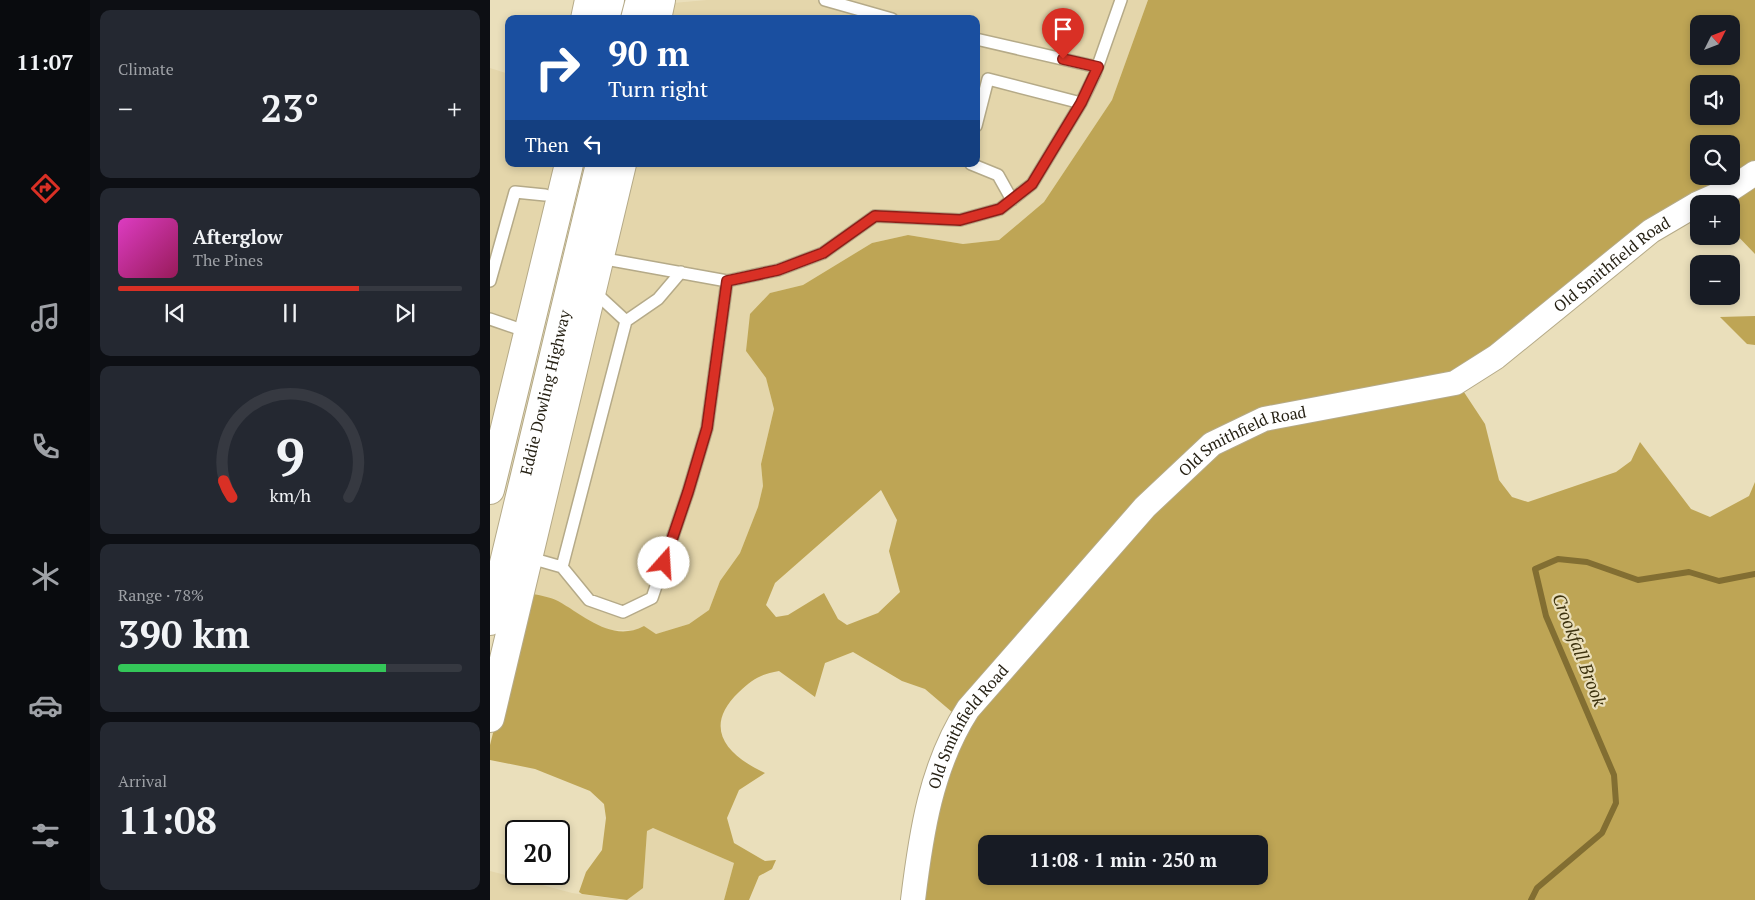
<!DOCTYPE html>
<html lang="en">
<head>
<meta charset="utf-8">
<style>
  :root { --surface:#171b24; --page:#242831; --text:#f1f3f6; --muted:#9ea1a6; --line:#363941; --accent:#d93025 }
  body { margin:0; font-family:"PT Serif",serif; background:var(--page); color:var(--text); height:100vh; display:flex; flex-direction:column; font-size:19px; white-space:nowrap }
  * { box-sizing:border-box; margin:0 }
  p { font-size:16px; color:var(--muted) }
  .icon { flex:none; width:28px; height:28px; fill:none; stroke:currentColor; stroke-width:2; stroke-linecap:round; stroke-linejoin:round }
  .map { position:relative; flex:1; overflow:hidden }
  .sheet { display:flex; flex-direction:column; gap:10px; padding:10px; background:#0d0f14; width:400px }
  .sheet>* { flex:none }
  .guide { position:absolute; left:15px; top:15px; width:475px; height:152px; border-radius:10px; box-shadow:0 2px 8px #0003; background:#1a4fa0; color:#fff; overflow:hidden }
  .needle { width:32px; rotate:48deg }
  .buttons { position:absolute; left:1200px; top:15px; display:grid; gap:10px }
  .buttons a { display:grid; place-items:center; width:50px; height:50px; border-radius:10px; background:var(--surface); box-shadow:0 2px 8px #0003; font-size:25px }
  .speed { position:absolute; left:15px; top:820px; display:flex; gap:10px; font-size:25px; font-weight:700; text-align:center }
  .speed>* { display:grid; place-content:center; width:65px; height:65px; border-radius:50%; background:var(--surface); box-shadow:0 2px 8px #0003; line-height:1 }
  .speed .limit { border:2px solid #111; border-radius:8px; background:#fff; color:#111 }
  .pin { position:absolute; display:grid; place-items:center; width:42px; height:42px; color:#fff; margin:-51px -21px; border-radius:50% 50% 50% 0; rotate:-45deg; box-shadow:0 0 5px #0007 }
  .pin .icon { rotate:45deg }
  .me { position:absolute; width:55px; margin:-28px; rotate:19deg; stroke-linejoin:round; filter:drop-shadow(0 0 4px #0008) }
  .turn { display:flex; align-items:center; gap:18px; height:105px; padding:0 20px; font-size:22px }
  .turn .icon { width:65px; height:65px; stroke-width:2.5 }
  .turn b { display:block; font-size:35px; line-height:42px }
  .then { display:flex; align-items:center; height:48px; padding:0 20px; background:#0003; gap:10px; font-size:19px }
  .big { font-size:38px; font-weight:700; line-height:1.1 }
  .sheet .tile { flex:1; display:flex; flex-direction:column; justify-content:center; gap:8px; min-width:0; padding:0 18px; border-radius:10px; background:var(--page) }
  .sheet .dial { align-items:center; gap:0 }
  .dial svg { height:130px; overflow:visible; fill:none; stroke:var(--line); stroke-width:7; stroke-linecap:round; text-anchor:middle }
  .dial text { fill:var(--text); stroke:none }
  .song { display:flex; align-items:center; gap:15px }
  .cover { width:60px; height:60px; border-radius:8px; background:linear-gradient(135deg,hsl(310 70% 55%),hsl(330 70% 35%)) }
  .played { height:5px; border-radius:2px; background:linear-gradient(90deg,var(--accent) 70%,var(--line) 70%) }
  .keys { display:flex; justify-content:space-around; direction:ltr }
  .heat { display:flex; justify-content:space-between; align-items:center; font-size:28px; direction:ltr }
  .charge { height:8px; border-radius:4px; background:linear-gradient(90deg,#34c759 78%,var(--line) 0) }
  .trip { position:absolute; left:488px; top:835px; width:290px; height:50px; border-radius:10px; background:var(--surface); box-shadow:0 2px 8px #0003; font-weight:700; line-height:50px; text-align:center }
  main { display:flex; flex:1; min-height:0 }
  .tabs { display:flex; flex-direction:column; width:90px; justify-content:space-around; align-items:center; background:#090b0e; color:var(--muted) }
  .tabs .icon { width:35px; height:35px }
  .tabs .on { color:var(--accent) }
  .tabs b { font-size:22px; color:var(--text) }
  .map>svg:first-child { display:block }
  .built { fill:#e4d6ab }
  .forest { fill:#bea555; fill-rule:evenodd }
  .lines { fill:none; stroke-linecap:round; stroke-linejoin:round }
  .stream { stroke:#826e32; stroke-width:6 }
  .service-casing { stroke:#b5aa88; stroke-width:14 }
  .minor-casing { stroke:#b5aa88; stroke-width:26 }
  .motorway-casing { stroke:#b5aa88; stroke-width:30 }
  .service { stroke:#fff; stroke-width:11 }
  .minor { stroke:#fff; stroke-width:24 }
  .motorway { stroke:#fff; stroke-width:28 }
  .route-casing { stroke:#8d1f18; stroke-width:12 }
  .route { stroke:#d93025; stroke-width:9 }
  .labels { text-anchor:middle; stroke-width:4.5; stroke-linejoin:round; paint-order:stroke }
  .street-label { font-size:16px; fill:#241f12; stroke:#eadfbb }
  .water-label { font-size:18px; font-style:italic; fill:#3c310d; stroke:#eadfbb }
</style>
</head>
<body>
<main>
<nav class="tabs">
<b>11:07</b>
<svg class="icon on" aria-label="directions" viewBox="0 0 24 24"><path d="M12 3l9 9-9 9-9-9zM9 14v-3h6M13 9l2 2-2 2"/></svg>
<svg class="icon" aria-label="music" viewBox="0 0 24 24"><path d="M9 18V5l10-2v13"/><circle cx="6" cy="18" r="3"/><circle cx="16" cy="16" r="3"/></svg>
<svg class="icon" aria-label="phone" viewBox="0 0 24 24"><path d="M5 4h4l2 5-3 2q2 4 5 5l2-3 5 2v4C11 20 4 13 5 4z"/></svg>
<svg class="icon" aria-label="climate" viewBox="0 0 24 24"><path d="M12 3v18M4 7l16 10M4 17L20 7"/></svg>
<svg class="icon" aria-label="car" viewBox="0 0 24 24"><path d="M5 17H2v-5l4-1 3-4h7l3 4 3 1v5h-3M9 17h6M6 11h13"/><circle cx="7" cy="17" r="2"/><circle cx="17" cy="17" r="2"/></svg>
<svg class="icon" aria-label="filters" viewBox="0 0 24 24"><path d="M4 7h16M4 17h16"/><circle cx="9" cy="7" r="2"/><circle cx="15" cy="17" r="2"/></svg>
</nav>
<section class="sheet">
<div class="tile"><p>Climate</p>
<div class="heat"><a>−</a><b class="big">23°</b><a>+</a></div>
</div>
<div class="tile">
<div class="song"><i class="cover"></i><div><b>Afterglow</b><p>The Pines</p></div></div>
<div class="played"></div>
<div class="keys"><svg class="icon" aria-label="previous" viewBox="0 0 24 24"><path d="M18 5L8 12l10 7zM5 5v14"/></svg><svg class="icon" aria-label="pause" viewBox="0 0 24 24"><path d="M8 5v14M16 5v14"/></svg><svg class="icon" aria-label="next" viewBox="0 0 24 24"><path d="M6 5l10 7-10 7zM19 5v14"/></svg></div>
</div>
<div class="tile dial"><svg viewBox="0 0 100 80">
<path d="M14 69A42 42 0 1 1 86 69"/>
<path d="M14 69A42 42 0 0 1 9 59" stroke="#d93025"/>
<text x="50" y="56" font-size="32" font-weight="700">9</text>
<text x="50" y="72" font-size="11">km/h</text>
</svg></div>
<div class="tile"><p>Range · 78%</p><b class="big">390 km</b><div class="charge"></div></div>
<div class="tile"><p>Arrival</p><b class="big">11:08</b></div>
</section>
<div class="map">
<svg width="1265" height="900" viewBox="0 0 1265 900">
  <rect width="100%" height="100%" fill="#eadfbb"/>
  <path class="built" d="M217,0H658L622,100L554,202L509,240L473,244L418,235L382,243L313,285L280,293L256,351L276,378L284,409L271,464L273,486L268,507L250,553L230,581L219,610L199,624L166,634L154,626L145,630H114L66,600L38,593L142,164H486V19H177L183,3Z
    M0,68L19,74V164H73L0,452Z
    M163,828L244,863L234,900H137L153,887L157,830Z
    M0,871L82,893L133,900H0Z"/>
  <path class="forest" d="M658,0H1265V254L1241,229V204H1225L1218,201L968,383L995,424L1009,480L1022,497L1038,502L1126,472L1141,461L1150,442L1201,509L1220,517L1259,496L1265,482V900H420L469,718L435,689L412,681L363,652L335,663L325,697L289,671C270,674 262,680 249,692C212,727 236,755 275,773L249,790L237,818L244,843L275,861L286,860L282,869L269,876L259,900H234L244,863L163,828L157,831L153,888L137,900L92,894L89,892L96,872L112,850L116,818L114,804L100,791L45,769L0,760V745L38,593C48,595 60,597 68,601C95,616 122,643 154,626L166,634L199,624L219,610L230,581L250,553L268,507L273,486L271,464L284,409L276,378L256,351L260,314L280,293L313,285L382,243L418,235L473,244L509,240L554,202L622,100ZM1209,24H1241V56H1209ZM1209,84H1241V116H1209ZM1209,144H1241V176H1209ZM391,490L407,520L399,551L410,592L388,613L357,625L348,619L334,593L298,615L286,617L276,605L285,583ZM496,844H769V876H496Z
    M1265,316V345L1257,344L1230,317Z"/>
  <g class="lines">
    <path class="stream" d="M1041,900L1047,888L1112,833L1126,803L1124,775L1056,616L1045,569L1068,559L1097,562L1148,580L1199,572L1229,581L1265,574"/>
    <g class="service-casing">
      <path id="service" d="M335,0L402,19
        M486,39L607,67
        M486,126L498,79L591,103
        M481,164L508,175L522,200
        M110,258L237,281L288,270L333,253L385,216L470,220L510,209L542,184L591,103L605,74L631,0
        M0,281L25,192L55,195
        M0,319L35,331
        M136,321L168,299L191,272
        M37,557L72,567L99,600L133,612L162,598L198,492L217,428L237,281
        M72,567L136,321L110,297L100,296"/>
    </g>
    <g class="minor-casing">
      <g id="minor">
        <path id="s1" d="M423,900C431,834 441,766 478,709L655,507L722,444L774,419L965,383L1006,357L1161,231L1207,204L1241,189L1265,173"/>
      </g>
    </g>
    <g class="motorway-casing">
      <g id="motorway">
        <path d="M95,19L99,0"/>
        <path d="M115,19L120,0"/>
        <path d="M145,19L150,0"/>
        <path d="M167,19L171,0"/>
        <path d="M0,490L79,164"/>
        <path id="s2" d="M0,621L110,164"/>
        <path d="M0,718L132,164"/>
      </g>
    </g>
    <use href="#service" class="service"/>
    <use href="#minor" class="minor"/>
    <use href="#motorway" class="motorway"/>
  </g>
  <g class="lines">
    <g class="route-casing">
      <path id="route" d="M174,563L198,492L217,428L237,281L288,270L333,253L385,216L470,220L510,209L542,184L591,103L608,67L573,59"/>
    </g>
    <use href="#route" class="route"/>
  </g>
  <g class="labels">
    <g class="street-label">
      <text dy="6" stroke="none"><textPath href="#s1" startOffset="1010">Old Smithfield Road</textPath></text>
      <text dy="6" stroke="none"><textPath href="#s2" startOffset="235">Eddie Dowling Highway</textPath></text>
      <text dy="6" stroke="none"><textPath href="#s1" startOffset="590">Old Smithfield Road</textPath></text>
      <text dy="6" stroke="none"><textPath href="#s1" startOffset="185">Old Smithfield Road</textPath></text>
    </g>
    <g class="water-label">
      <text transform="translate(1089 650) rotate(69)" y="6">Crookfall Brook</text>
    </g>
  </g>
</svg>
<div class="buttons">
<a><svg class="needle" viewBox="-14 -14 28 28"><path d="M0-13l5 13h-10z" fill="#e53935"/><path d="M0 13l5-13h-10z" fill="#9ea1a6"/></svg></a>
<a><svg class="icon" aria-label="sound" viewBox="0 0 24 24"><path d="M4 9h4l5-4v14l-5-4H4zM17 9q2 3 0 6"/></svg></a>
<a><svg class="icon" aria-label="search" viewBox="0 0 24 24"><circle cx="10" cy="10" r="6"/><path d="M15 15l6 6"/></svg></a>
<a>+</a>
<a>−</a>
</div>
<div class="speed"><div class="limit">20</div></div>
<div class="pin" style="left:573px;top:59px;background:#d93025"><svg class="icon" aria-label="arrive" viewBox="0 0 24 24"><path d="M6 21V4h12l-3 4 3 4H6"/></svg></div>
<svg class="me" style="left:174px;top:563px" viewBox="-20 -20 40 40"><circle r="19" fill="#fff"/><path d="M0-13L10 11 0 6-10 11z" fill="#d93025"/></svg>
<div class="trip">11:08 · 1 min · 250 m</div>
<div class="guide">
<div class="turn"><svg class="icon" aria-label="right" viewBox="0 0 24 24"><path d="M7 20v-9h11M14 6l5 5-5 5"/></svg><div><b>90 m</b>Turn right</div></div>
<div class="then">Then<svg class="icon" aria-label="left" viewBox="0 0 24 24"><path d="M17 20v-9H6M10 6l-5 5 5 5"/></svg></div>
</div>
</div>
</main>
</body>
</html>
